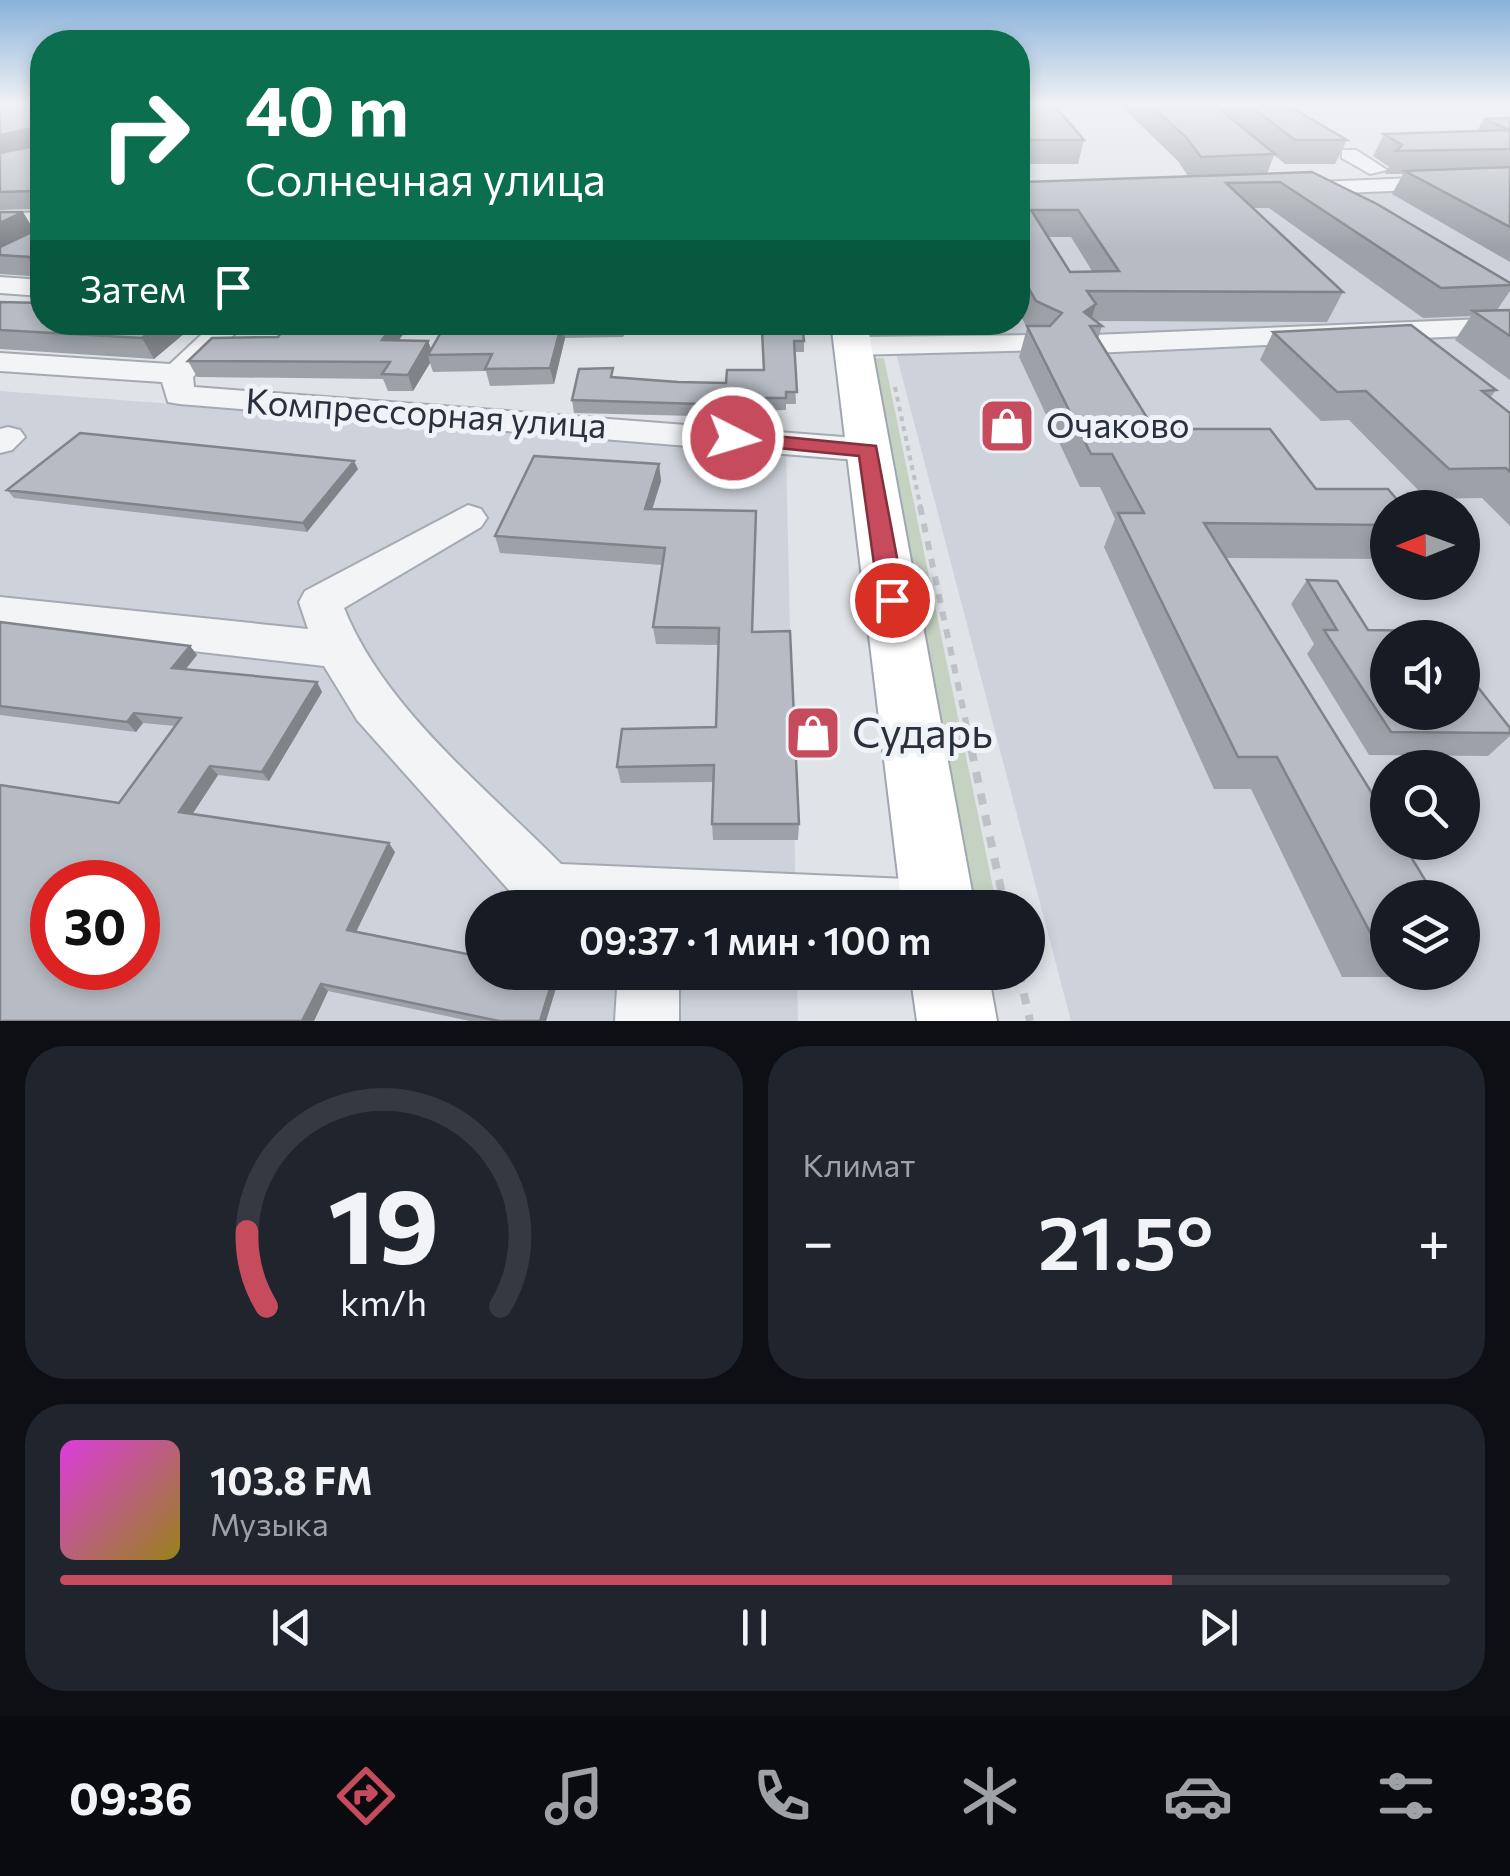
<!DOCTYPE html>
<html lang="ru">
<head>
<meta charset="utf-8">
<style>
  :root { --surface:#171b24; --page:#20242c; --text:#f1f3f6; --muted:#9ea1a6; --line:#363941; --accent:#c64b5d }
  body { margin:0; font-family:Commissioner,sans-serif; background:var(--page); color:var(--text); height:100vh; display:flex; flex-direction:column; font-size:38px; white-space:nowrap }
  * { box-sizing:border-box; margin:0 }
  p { font-size:32px; color:var(--muted) }
  .icon { flex:none; width:55px; height:55px; fill:none; stroke:currentColor; stroke-width:2; stroke-linecap:round; stroke-linejoin:round }
  .map { position:relative; height:1021px; overflow:hidden }
  .side { display:flex; flex-direction:column; gap:25px; padding:25px; background:#0d0f14; flex:1 }
  .side>* { flex:none }
  .top-card { position:absolute; left:30px; top:30px; width:1000px; height:305px; border-radius:40px; box-shadow:0 5px 15px #0003; background:#0b6e4f; color:#fff; overflow:hidden }
  .needle { width:65px; rotate:269deg }
  .buttons { position:absolute; left:1370px; top:490px; display:grid; gap:20px }
  .buttons a { display:grid; place-items:center; width:110px; height:110px; border-radius:50%; background:var(--surface); box-shadow:0 5px 15px #0003; font-size:50px }
  .speed { position:absolute; left:30px; top:860px; display:flex; gap:20px; font-size:50px; font-weight:700; text-align:center }
  .speed>* { display:grid; place-content:center; width:130px; height:130px; border-radius:50%; background:var(--surface); box-shadow:0 5px 15px #0003; line-height:1 }
  .speed .limit { border:15px solid #d22; background:#fff; color:#111 }
  .pin { position:absolute; display:grid; place-items:center; width:85px; height:85px; color:#fff; margin:-42px; border:5px solid #fff; border-radius:50%; box-shadow:0 2px 10px #0007 }
  .me { position:absolute; width:110px; margin:-55px; rotate:95deg; stroke-linejoin:round; filter:drop-shadow(0 0 8px #0008) }
  .turn { display:flex; align-items:center; gap:35px; height:210px; padding:0 50px; font-size:45px }
  .turn .icon { width:130px; height:130px; stroke-width:2.5 }
  .turn b { display:block; font-size:70px; line-height:85px }
  .then { display:flex; align-items:center; height:95px; padding:0 50px; background:#0003; gap:20px; font-size:38px }
  .big { font-size:75px; font-weight:600; line-height:1.1 }
  .side .tile { flex:1; display:flex; flex-direction:column; justify-content:center; gap:15px; min-width:0; padding:0 35px; border-radius:40px; background:var(--page) }
  .side .dial { align-items:center; gap:0 }
  .dial svg { height:260px; overflow:visible; fill:none; stroke:var(--line); stroke-width:7; stroke-linecap:round; text-anchor:middle }
  .dial text { fill:var(--text); stroke:none }
  .song { display:flex; align-items:center; gap:30px }
  .cover { width:120px; height:120px; border-radius:15px; background:linear-gradient(135deg,hsl(300 70% 55%),hsl(50 70% 35%)) }
  .played { height:10px; border-radius:5px; background:linear-gradient(90deg,var(--accent) 80%,var(--line) 80%) }
  .keys { display:flex; justify-content:space-around; direction:ltr }
  .heat { display:flex; justify-content:space-between; align-items:center; font-size:55px; direction:ltr }
  .side .tiles { flex:1; display:grid; gap:25px; grid-template-columns:1fr 1fr }
  .tile:last-child { grid-column:span 2 }
  .trip { position:absolute; left:465px; top:890px; width:580px; height:100px; border-radius:50px; background:var(--surface); box-shadow:0 5px 15px #0003; font-weight:600; line-height:100px; text-align:center }
  .menu { display:flex; height:160px; justify-content:space-around; align-items:center; background:#090b0e; color:var(--muted) }
  .menu .icon { width:70px; height:70px }
  .menu .selected { color:var(--accent) }
  .menu b { font-size:45px; color:var(--text) }
  .map>svg:first-child { display:block }
  .built { fill:#ced2da; fill-rule:evenodd }
  .green { fill:#c5d1c1 }
  .lines { fill:none; stroke-linecap:round; stroke-linejoin:round }
  .minor-casing { stroke:#a5aab2; stroke-width:4 }
  .major-casing { stroke:#a0a7b3; stroke-width:4 }
  .path-far2 { stroke:#bec1c6; stroke-width:4; stroke-dasharray:5 5; stroke-linecap:butt }
  .path-far1 { stroke:#bec1c6; stroke-width:6; stroke-dasharray:9 9; stroke-linecap:butt }
  .path { stroke:#bec1c6; stroke-width:8; stroke-dasharray:11 11; stroke-linecap:butt }
  .minor { fill:#f2f4f6; fill-rule:evenodd }
  .major { fill:#fff; fill-rule:evenodd }
  .wall { fill:#9da2a9; fill-rule:evenodd }
  .shaded-wall { fill:#808489 }
  .building { fill:#b7bcc4; stroke:#808489; stroke-width:2.5; fill-rule:evenodd }
  .route { fill:#c64b5d; stroke:#81313c; stroke-width:2.5 }
  .labels { text-anchor:middle; stroke-width:10; stroke-linejoin:round; paint-order:stroke }
  .street-label { font-size:35px; fill:#29313e; stroke:#eff2f6 }
  .poi-label { font-size:35px; fill:#29313e; stroke:#eff2f6; text-anchor:start }
  .near-poi-label { font-size:42px; fill:#29313e; stroke:#eff2f6; text-anchor:start }
</style>
</head>
<body>
<div class="map">
<svg width="1510" height="1021" viewBox="0 0 1510 1021">
  <rect width="100%" height="100%" fill="#e0e3e8"/>
  <path class="built" d="M1510,184V1021H1071L888,323L1018,322V200ZM1388,508H1462V582H1388ZM1388,638H1462V712H1388ZM1388,768H1462V842H1388ZM1388,898H1462V972H1388Z
    M0,391L786,450L796,907L482,908V972L797,973L798,1021H0ZM52,882H138V968H52Z"/>
  <path class="green" d="M874,358H884L997,907H972Z"/>
  <g class="lines">
    <g class="minor-casing">
      <path id="minor" d="M1342,150H1356L1387,170L1370,174L1342,158Z
        M1510,174V186L1295,195L1284,189L1295,183Z
        M42,212V226L0,228V214Z
        M0,277L42,280V296L0,293Z
        M1510,318V334L1093,353L1078,344L1093,335Z
        M215,322H246L193,377L194,387L869,439L881,443L886,450L881,457L869,461L179,404L168,402L162,382L0,371V353L170,364Z
        M1035,335L1050,344L1045,350L853,355L838,346L853,337Z
        M8,427L20,430L25,437L12,450L0,453V429Z
        M468,505L481,509L487,518L481,527L344,608C384,708 486,788 561,864L907,879L927,888L936,908H525L357,720L324,666L0,629V597L308,629L299,602L305,591Z
        M618,972H679V1021H615Z"/>
    </g>
    <g class="major-casing">
      <path id="major" d="M831,322H867L975,908H902Z
        M910,972H988L997,1021H917Z"/>
    </g>
    <path class="path-far2" d="M895,387L921,509"/>
    <path class="path-far1" d="M920,506L968,732"/>
    <path class="path" d="M967,729L1005,908
      M1019,972L1030,1021"/>
    <use href="#minor" class="minor"/>
    <use href="#major" class="major"/>
  </g>
  <path class="wall" d="M42,105V277L0,274V212L33,229L34,209L0,210V153L34,146Z
    M1018,105L1084,140L1078,164H1018Z
    M1120,105H1287L1347,140L1335,164H1285L1274,155L1267,174L1510,283V291L1497,310H1510V380L1455,340L1471,316L1423,318L1269,208H1253L1343,292L1327,322L1095,321L1102,326L1098,339L1154,429L1316,489L1388,508V559L1226,558L1388,898V972H1433L1426,977H1342L1251,789H1214L1104,547L1115,519L1100,487H1080L1019,357L1027,328L1018,310V178L1024,182L1188,176L1178,161ZM1048,237H1071L1092,271L1070,272Z
    M1510,118V262L1392,194L1403,174H1385L1389,167L1373,156L1384,134L1477,131L1484,119Z
    M0,302L42,322H190L192,327L154,359L0,349Z
    M412,322L399,340L428,341L431,349L447,322H627L623,337L565,338L554,384L490,386L486,371L433,372L430,363L413,391H388L383,379L197,377L188,361L278,337Z
    M762,331L804,341V352H794L796,404H786V410L734,411V417L574,413L572,400L614,377L678,382L726,383L763,370Z
    M1273,332L1496,390L1490,398L1510,413V526L1482,498L1427,499L1349,420L1321,421L1260,360Z
    M659,464L661,481L652,509L753,632L799,824L798,840H713L712,824L714,782L621,783L617,767L716,727L719,645L656,644L653,627L662,565L500,553L495,536Z
    M358,469L307,532L14,498L7,490Z
    M1307,580L1368,630L1510,728V736L1488,756L1369,755L1307,654L1314,644L1291,604Z
    M0,622L190,646L197,655L186,669L317,682L322,692L269,781L218,775L192,814L395,852L356,932L559,978L546,1021H470L328,991L314,1021H0L119,803L175,726L143,723L136,732L0,715Z"/>
  <path class="shaded-wall" d="M29,129L38,144L0,153V135Z
    M23,212L34,230L0,248V223Z
    M1096,304L1087,334L1084,312Z
    M162,322H190L192,327L154,359L142,338Z
    M395,322H412L387,356L382,340Z
    M562,322L565,338L554,384L550,368Z
    M621,322H627L623,337Z
    M428,341L433,355H428L430,363L413,391L408,375Z
    M354,461L358,469L307,532L303,523Z
    M659,464L661,481L647,526L645,509Z
    M190,646L197,655L179,677L172,668Z
    M317,682L322,692L269,781L262,772Z
    M134,713L143,723L136,732L127,722Z
    M210,766L218,775L188,821L179,812Z
    M389,843L395,852L353,938L347,930Z
    M555,972L559,978L546,1021H540Z
    M321,984L328,991L314,1021H302Z"/>
  <path class="building" d="M0,105H42V199L37,203H42V263H34L30,257L0,255V247L32,232L35,194L31,191L0,192V153L34,146L37,142L29,129L0,135Z
    M1018,105H1054L1084,140H1018Z
    M1150,105H1215L1275,154L1201,157L1186,137Z
    M1249,105H1287L1347,140H1295Z
    M1510,118V149L1396,151L1402,145L1384,134L1509,130L1484,119Z
    M1510,167V227L1405,171Z
    M1312,172L1377,204L1510,283V285L1441,288L1280,182L1226,183L1343,292L1087,291L1096,304L1084,312L1102,326H1090L1154,429H1270L1316,489H1388L1404,508H1388V525L1204,523L1388,819V842H1402L1436,898H1388V949H1379L1277,757H1238L1118,513H1144L1112,454H1091L1027,326H1050L1062,313L1036,301L1018,269V178L1024,182ZM1031,210H1078L1119,271L1070,272Z
    M0,212H23L0,223Z
    M0,302L42,303V322H162L142,338L0,330Z
    M1510,310V336L1473,311Z
    M290,322H395L382,340L428,341L408,375L382,374L390,362L188,361L212,338L278,337Z
    M447,322H562L550,368L485,369L492,354L428,355Z
    M769,322H802L804,341H794L797,392H786V398H734L733,405L572,400L579,369L613,368L611,377L678,382L726,383L727,370H764L762,331H769Z
    M1411,325L1496,390L1482,391L1510,413V472L1506,468L1449,469L1366,391L1337,392L1273,332Z
    M80,433L354,461L303,523L7,490Z
    M534,456L659,464L645,509L756,511L752,632L790,631L799,824H712L714,765L617,767L622,729L716,727L719,628L653,627L665,548L495,536Z
    M1307,580L1337,581L1368,630L1434,631L1439,638H1388V712H1462V667L1510,728V733L1391,732L1324,630H1337Z
    M0,622L190,646L172,668L317,682L262,772L210,766L179,812L389,843L347,930L482,957V972H555L540,1021H499L321,984L302,1021H0V785L119,803L181,718L134,713L127,722L0,706ZM52,882H138V968H52Z"/>
  <linearGradient id="sky" x2="0" y2="1"><stop stop-color="#89b2da"/><stop offset="0.42" stop-color="#f1f2f5"/><stop offset="1" stop-color="#f1f2f5" stop-opacity="0"/></linearGradient>
  <rect width="1510" height="248" fill="url(#sky)"/>
  <path class="route" d="M733,432L876,446L905,600L901,606L892,609L879,600L859,456L726,443L723,438Z"/>
  <defs>
    <g id="shop-square" transform="scale(2.875)"><rect x="-9" y="-9" width="18" height="18" rx="4" fill="#c64b5d" stroke="#eff2f6"/><path d="M-5-2.5h2.3a2.7 3.5 0 0 1 5.4 0H5L5.5 6h-11ZM-1.5-2.5h3a1.5 2.3 0 0 0-3 0Z" fill="#fff"/></g>
  </defs>
  <g fill-rule="evenodd">
    <use href="#shop-square" x="1007" y="426"/>
    <use href="#shop-square" x="813" y="733"/>
  </g>
  <g class="labels">
    <g class="street-label">
      <text transform="translate(426 414) rotate(4)" y="12">Компрессорная улица</text>
    </g>
    <g class="poi-label">
      <text x="1046" y="438">Очаково</text>
    </g>
    <g class="near-poi-label">
      <text x="852" y="748">Сударь</text>
    </g>
  </g>
</svg>
<div class="buttons">
<a><svg class="needle" viewBox="-14 -14 28 28"><path d="M0-13l5 13h-10z" fill="#e53935"/><path d="M0 13l5-13h-10z" fill="#9ea1a6"/></svg></a>
<a><svg class="icon" aria-label="sound" viewBox="0 0 24 24"><path d="M4 9h4l5-4v14l-5-4H4zM17 9q2 3 0 6"/></svg></a>
<a><svg class="icon" aria-label="search" viewBox="0 0 24 24"><circle cx="10" cy="10" r="6"/><path d="M15 15l6 6"/></svg></a>
<a><svg class="icon" aria-label="layers" viewBox="0 0 24 24"><path d="M12 4l9 5-9 5-9-5zM3 14l9 5 9-5"/></svg></a>
</div>
<div class="speed"><div class="limit">30</div></div>
<div class="pin" style="left:892px;top:600px;background:#d93025"><svg class="icon" aria-label="arrive" viewBox="0 0 24 24"><path d="M6 21V4h12l-3 4 3 4H6"/></svg></div>
<svg class="me" style="left:733px;top:438px" viewBox="-20 -20 40 40"><circle r="17" fill="#c64b5d" stroke="#fff" stroke-width="3"/><path d="M0-11L8 9 0 5-8 9z" fill="#fff"/></svg>
<div class="trip">09:37 · 1 мин · 100 m</div>
<div class="top-card">
<div class="turn"><svg class="icon" aria-label="right" viewBox="0 0 24 24"><path d="M7 20v-9h11M14 6l5 5-5 5"/></svg><div><b>40 m</b>Солнечная улица</div></div>
<div class="then">Затем<svg class="icon" aria-label="arrive" viewBox="0 0 24 24"><path d="M6 21V4h12l-3 4 3 4H6"/></svg></div>
</div>
</div>
<section class="side">
<div class="tiles">
<div class="tile dial"><svg viewBox="0 0 100 80">
<path d="M14 69A42 42 0 1 1 86 69"/>
<path d="M14 69A42 42 0 0 1 8 46" stroke="#c64b5d"/>
<text x="50" y="56" font-size="32" font-weight="700">19</text>
<text x="50" y="72" font-size="11">km/h</text>
</svg></div>
<div class="tile"><p>Климат</p>
<div class="heat"><a>−</a><b class="big">21.5°</b><a>+</a></div>
</div>
<div class="tile">
<div class="song"><i class="cover"></i><div><b>103.8 FM</b><p>Музыка</p></div></div>
<div class="played"></div>
<div class="keys"><svg class="icon" aria-label="previous" viewBox="0 0 24 24"><path d="M18 5L8 12l10 7zM5 5v14"/></svg><svg class="icon" aria-label="pause" viewBox="0 0 24 24"><path d="M8 5v14M16 5v14"/></svg><svg class="icon" aria-label="next" viewBox="0 0 24 24"><path d="M6 5l10 7-10 7zM19 5v14"/></svg></div>
</div>
</div>
</section>
<nav class="menu">
<b>09:36</b>
<svg class="icon selected" aria-label="directions" viewBox="0 0 24 24"><path d="M12 3l9 9-9 9-9-9zM9 14v-3h6M13 9l2 2-2 2"/></svg>
<svg class="icon" aria-label="music" viewBox="0 0 24 24"><path d="M9 18V5l10-2v13"/><circle cx="6" cy="18" r="3"/><circle cx="16" cy="16" r="3"/></svg>
<svg class="icon" aria-label="phone" viewBox="0 0 24 24"><path d="M5 4h4l2 5-3 2q2 4 5 5l2-3 5 2v4C11 20 4 13 5 4z"/></svg>
<svg class="icon" aria-label="climate" viewBox="0 0 24 24"><path d="M12 3v18M4 7l16 10M4 17L20 7"/></svg>
<svg class="icon" aria-label="car" viewBox="0 0 24 24"><path d="M5 17H2v-5l4-1 3-4h7l3 4 3 1v5h-3M9 17h6M6 11h13"/><circle cx="7" cy="17" r="2"/><circle cx="17" cy="17" r="2"/></svg>
<svg class="icon" aria-label="filters" viewBox="0 0 24 24"><path d="M4 7h16M4 17h16"/><circle cx="9" cy="7" r="2"/><circle cx="15" cy="17" r="2"/></svg>
</nav>
</body>
</html>
